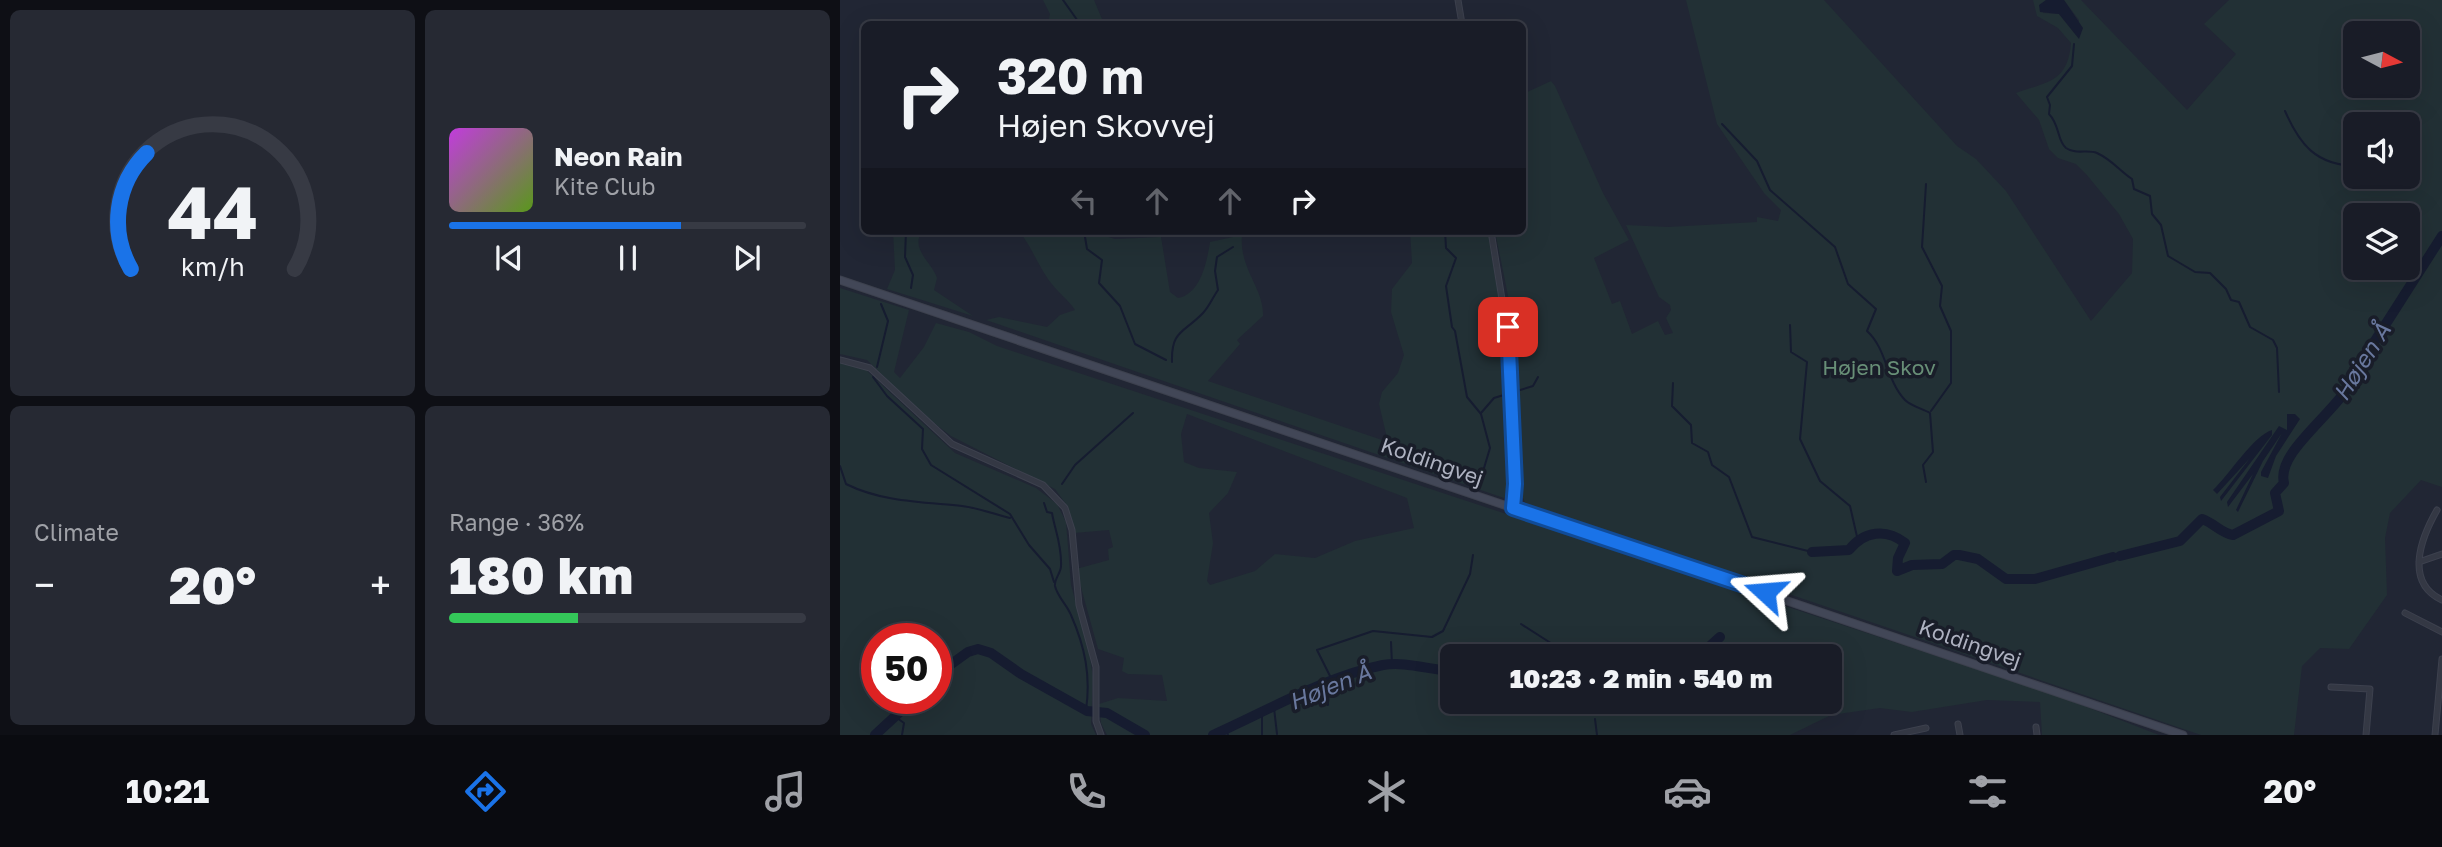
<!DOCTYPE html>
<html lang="en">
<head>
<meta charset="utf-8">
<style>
  :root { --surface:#191c27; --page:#262933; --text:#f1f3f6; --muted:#9fa1a7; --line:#373a44; --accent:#1a73e8 }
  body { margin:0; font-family:"Golos Text",sans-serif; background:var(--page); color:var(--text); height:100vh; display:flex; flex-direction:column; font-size:26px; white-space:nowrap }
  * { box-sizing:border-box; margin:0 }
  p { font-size:23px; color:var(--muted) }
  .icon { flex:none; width:38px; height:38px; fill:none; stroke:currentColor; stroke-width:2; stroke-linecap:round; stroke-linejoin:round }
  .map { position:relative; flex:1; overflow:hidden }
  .side { display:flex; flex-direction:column; gap:10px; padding:10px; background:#0e0f15; width:840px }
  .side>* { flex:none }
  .banner { position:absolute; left:21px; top:21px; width:665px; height:214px; border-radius:10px; box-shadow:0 7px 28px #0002,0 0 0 2px var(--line); background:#191c27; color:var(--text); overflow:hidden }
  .needle { width:46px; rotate:97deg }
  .controls { position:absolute; left:1503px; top:21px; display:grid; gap:14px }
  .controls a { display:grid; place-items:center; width:77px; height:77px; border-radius:10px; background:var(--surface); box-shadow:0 7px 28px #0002,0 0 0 2px var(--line); font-size:35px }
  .speed { position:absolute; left:21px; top:623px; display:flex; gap:14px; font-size:35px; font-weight:700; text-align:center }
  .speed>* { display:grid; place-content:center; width:91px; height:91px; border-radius:50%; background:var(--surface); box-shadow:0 7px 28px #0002,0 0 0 2px var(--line); line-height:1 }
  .speed .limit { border:10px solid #d22; background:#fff; color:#111 }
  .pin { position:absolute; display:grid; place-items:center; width:60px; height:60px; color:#fff; margin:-30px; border-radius:14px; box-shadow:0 4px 10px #0006 }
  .me { position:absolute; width:77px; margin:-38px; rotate:289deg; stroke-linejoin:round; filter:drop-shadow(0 0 5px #0008) }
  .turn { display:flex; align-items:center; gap:24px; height:147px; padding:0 21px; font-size:32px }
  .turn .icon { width:91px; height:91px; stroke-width:2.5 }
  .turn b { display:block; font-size:49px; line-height:60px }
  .lanes { display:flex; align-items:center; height:66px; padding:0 21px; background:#0003; justify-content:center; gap:35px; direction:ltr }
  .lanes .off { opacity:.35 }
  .big { font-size:52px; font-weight:800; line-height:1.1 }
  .side .card { flex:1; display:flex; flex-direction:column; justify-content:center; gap:10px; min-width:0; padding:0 24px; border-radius:10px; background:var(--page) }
  .side .dial { align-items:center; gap:0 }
  .dial svg { height:182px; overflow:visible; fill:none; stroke:var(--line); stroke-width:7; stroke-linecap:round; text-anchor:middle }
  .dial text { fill:var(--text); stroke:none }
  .song { display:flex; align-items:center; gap:21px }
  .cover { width:84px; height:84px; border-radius:10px; background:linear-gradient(135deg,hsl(290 70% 55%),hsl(90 70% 35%)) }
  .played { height:7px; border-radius:4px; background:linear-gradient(90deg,var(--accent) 65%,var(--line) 65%) }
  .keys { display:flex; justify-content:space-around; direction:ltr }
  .heat { display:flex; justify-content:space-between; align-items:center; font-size:38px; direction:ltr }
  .charge { height:10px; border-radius:5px; background:linear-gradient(90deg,#34c759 36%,var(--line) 0) }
  .side .tiles { flex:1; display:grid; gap:10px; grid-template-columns:repeat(2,1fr) }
  .trip { position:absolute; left:600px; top:644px; width:402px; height:70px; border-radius:10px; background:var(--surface); box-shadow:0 7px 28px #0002,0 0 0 2px var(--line); font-weight:800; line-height:70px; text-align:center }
  .menu { display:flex; height:112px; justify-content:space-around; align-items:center; background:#0a0b10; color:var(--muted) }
  .menu .icon { width:49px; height:49px }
  .menu .active { color:var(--accent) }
  .menu b { font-size:32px; color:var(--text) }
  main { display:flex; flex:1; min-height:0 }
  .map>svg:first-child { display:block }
  .green { fill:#223035; fill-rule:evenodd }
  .water { fill:#161c30 }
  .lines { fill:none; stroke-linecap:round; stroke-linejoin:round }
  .stream { stroke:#161c30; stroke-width:2 }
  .river { stroke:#161c30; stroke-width:10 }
  .street-casing { stroke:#3d414e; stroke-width:7 }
  .secondary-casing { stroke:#3d414e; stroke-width:9 }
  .street { stroke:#343844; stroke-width:5 }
  .secondary { stroke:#424757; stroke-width:7 }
  .route-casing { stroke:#114b97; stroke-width:18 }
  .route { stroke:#1a73e8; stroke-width:12 }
  .labels { text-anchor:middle; stroke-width:7; stroke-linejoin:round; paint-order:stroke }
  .park-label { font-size:21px; fill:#688f77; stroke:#191d29 }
  .street-label { font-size:21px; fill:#aeb2c1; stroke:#191d29 }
  .water-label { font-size:23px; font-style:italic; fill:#69789e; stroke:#191d29 }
</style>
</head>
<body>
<main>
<section class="side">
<div class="tiles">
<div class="card dial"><svg viewBox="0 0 100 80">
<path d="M14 69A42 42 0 1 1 86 69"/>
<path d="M14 69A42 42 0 0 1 21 18" stroke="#1a73e8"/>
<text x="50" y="56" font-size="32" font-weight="700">44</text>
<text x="50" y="72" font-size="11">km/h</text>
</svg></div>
<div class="card">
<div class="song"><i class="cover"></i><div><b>Neon Rain</b><p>Kite Club</p></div></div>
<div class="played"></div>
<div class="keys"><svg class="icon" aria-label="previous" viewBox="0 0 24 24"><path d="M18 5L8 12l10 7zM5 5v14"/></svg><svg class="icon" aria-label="pause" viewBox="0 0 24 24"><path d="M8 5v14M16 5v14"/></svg><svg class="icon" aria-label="next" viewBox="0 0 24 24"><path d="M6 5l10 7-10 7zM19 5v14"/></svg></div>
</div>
<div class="card"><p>Climate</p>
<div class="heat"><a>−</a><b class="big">20°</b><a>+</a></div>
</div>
<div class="card"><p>Range · 36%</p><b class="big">180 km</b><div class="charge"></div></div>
</div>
</section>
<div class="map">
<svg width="1602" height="735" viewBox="0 0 1602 735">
  <rect width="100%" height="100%" fill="#212634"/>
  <path class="green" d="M203,0H254L264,24H225L209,19L210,14Z
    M846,0H984L1117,146L1136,159L1166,191L1251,321L1292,273L1293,239L1279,214L1246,174L1236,164L1218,158L1209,149L1199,120L1176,93C1207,82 1228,82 1231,43L1218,28L1197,16L1193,0H1206L1203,13L1219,14L1236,35L1239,20L1224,0H1241L1347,110L1396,54L1364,24L1389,0H1602V487L1581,480L1550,513L1545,538L1547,595L1509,649L1480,648L1462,666L1454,735H1361L686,504C670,475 678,366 673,327C669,295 661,263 655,231H682L683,94L711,81L715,86L763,193L789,240L754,258L772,304L780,301L792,334L818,321L825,335L833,333L826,318L831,310L830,305L819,297L786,225L828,227L917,222V217L938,221L941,210L924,193L877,124ZM1516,33H1568V86H1516ZM1516,124H1568V177H1516ZM1516,215H1568V268H1516Z
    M53,231H82C70,250 92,262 97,278L94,290L133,316L47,289L55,270Z
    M179,231H264L265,236L275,239L321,237L330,292L338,298C361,294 367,261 370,242L402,235C399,269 424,288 423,316L397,340L400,344L368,381L548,442L539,404L542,392L558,373L564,355L551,312L552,289L572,263L570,231H648L668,358L671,489L664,498L146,320L159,317L207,327L220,315L235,310C228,299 216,291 208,279C197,263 191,246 179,231Z
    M0,288L69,310L54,372L60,378L84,347L96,323L129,332L157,346L1221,697L1319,735H1202L1200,702L1147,700L1072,712L1040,708L991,715L950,735H267L261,723L259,704L278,698L327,701L322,675L288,674L282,671L284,658L258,649L236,569L269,560L268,549L273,547L269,530L234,533L228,507L215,489L111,436L81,413L27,360L0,354ZM347,414L567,498L574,528L515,541L475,558L435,554L415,571L370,585L367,581L373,543L369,513L388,493L397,472L359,468L344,462L341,434ZM612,656H990V702H612Z
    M0,363L26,370L115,453L196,488L217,504L226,522L231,585L249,651L253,677L251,724L256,735H0ZM37,639H96V698H37Z"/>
  <path class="water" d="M1206,0H1224L1243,28L1239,39L1219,14L1200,12L1199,5Z
    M1447,414H1455L1460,419L1436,456L1428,478L1421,476V472L1442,433L1423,461L1398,512L1396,510L1413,474L1388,507L1387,502L1439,426L1447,430Z
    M1432,430V435L1381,501L1380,497L1410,458L1377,494L1373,490C1389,475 1413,436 1432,430Z"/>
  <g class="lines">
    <path class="stream" d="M223,0L240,24
      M1234,44L1232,66L1207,97L1210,105L1209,114C1220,125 1217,141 1226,148C1236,155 1247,149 1257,153C1272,160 1279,170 1292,179L1294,189L1310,196L1312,214L1321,225L1328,256L1355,272L1370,273L1386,289L1391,300L1399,302L1410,327L1433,340L1437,348L1439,392
      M1445,111C1460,145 1476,165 1516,166
      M882,124L917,161L930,190L995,247L1008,284L1036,309L1027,331C1047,349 1046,380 1065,400C1071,406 1083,409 1090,413L1093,452L1083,465L1086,482
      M1086,184L1082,247L1102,286L1100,306L1111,331V383L1091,411
      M66,231L65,257L73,275L71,288
      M244,231L247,249L262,260L259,283L280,306L295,344L326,360
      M605,231L606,248L616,258L606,286L612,327L615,331L627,397L641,414L650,448L644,468
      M950,325L951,352L967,362L960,439L980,481L1010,506L1018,541
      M332,362C331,330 344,333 363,313C369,307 373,297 378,290L375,271L377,257L393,247
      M37,367L48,321L41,304
      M33,377L47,396L83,429L82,449L91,465L170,514L189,545L210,569L214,582
      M833,383L832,406L851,425L852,443L868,452L872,465L889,477L912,537L972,552
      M677,391L693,386L698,377
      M641,413L654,398L667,394
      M0,466L6,484C42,502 83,502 122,506C138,508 154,514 170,518
      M222,484L235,465L293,413
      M204,503L207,512L212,513C215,531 222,545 221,566C221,573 214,579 215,586C217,596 227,605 231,615C245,647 251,676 246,710
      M681,624L731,656
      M551,642L552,665
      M493,682L477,650L533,631L592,637L603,631L630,574L633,555
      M485,685L488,705
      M747,706L748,702
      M434,708L437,734
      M753,708L754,711
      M57,718L64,723L62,735
      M755,719L757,735
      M386,729L388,735
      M422,735V713"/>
    <path class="river" d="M972,552L1009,550C1024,531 1046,528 1065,543L1058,558L1057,571L1072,565L1102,564L1114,555H1119L1138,559L1166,579H1195L1273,557
      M1280,556L1340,541L1362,519C1374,523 1381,533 1393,535L1439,511L1435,493L1444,483C1435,449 1507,407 1517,369L1602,236
      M859,656L880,637
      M96,675L128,652L138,649L151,653L181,674L247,711L267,713L305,735
      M717,702L753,708L770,702
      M35,735L75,698
      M373,735C425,712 487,676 543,665C565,661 590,670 612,671"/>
    <g class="street-casing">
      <path id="street" d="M618,0L622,24
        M651,231L671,355L673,508
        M0,360L30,368L112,444L203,485L225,508L232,530L239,605L256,667V721L261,735
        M1597,510C1581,538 1564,582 1602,600
        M1579,562L1602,554
        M1565,613L1602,632
        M1491,687L1530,689L1526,735
        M1118,724L1120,735
        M1196,727L1197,735
        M1054,735L1086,728
        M1595,735L1602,659"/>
    </g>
    <g class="secondary-casing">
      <path id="secondary" d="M0,280L1343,735"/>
    </g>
    <use href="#street" class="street"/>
    <use href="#secondary" class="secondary"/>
  </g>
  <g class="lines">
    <g class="route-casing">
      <path id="route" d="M668,327L675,484L673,508L925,592"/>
    </g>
    <use href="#route" class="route"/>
  </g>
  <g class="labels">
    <g class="park-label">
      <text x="1039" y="375">Højen Skov</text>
    </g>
    <g class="street-label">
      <text transform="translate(592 462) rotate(19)" y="7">Koldingvej</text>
      <text transform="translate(1130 644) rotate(19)" y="7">Koldingvej</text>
    </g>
    <g class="water-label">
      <text transform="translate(1522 362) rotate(-58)" y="8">Højen Å</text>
      <text transform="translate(490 687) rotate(-22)" y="8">Højen Å</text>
    </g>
  </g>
</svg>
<div class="controls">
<a><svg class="needle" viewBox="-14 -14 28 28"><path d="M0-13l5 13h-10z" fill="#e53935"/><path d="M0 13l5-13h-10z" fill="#9fa1a7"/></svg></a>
<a><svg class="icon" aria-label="sound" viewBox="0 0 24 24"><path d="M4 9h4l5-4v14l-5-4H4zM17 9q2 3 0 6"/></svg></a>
<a><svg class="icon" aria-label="layers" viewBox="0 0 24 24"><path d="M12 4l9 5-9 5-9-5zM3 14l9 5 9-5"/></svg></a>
</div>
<div class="speed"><div class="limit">50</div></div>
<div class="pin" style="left:668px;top:327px;background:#d93025"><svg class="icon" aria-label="arrive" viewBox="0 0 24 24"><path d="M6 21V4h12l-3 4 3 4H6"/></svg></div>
<svg class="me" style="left:925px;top:592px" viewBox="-20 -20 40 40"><path d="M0-17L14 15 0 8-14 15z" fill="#1a73e8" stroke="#fff" stroke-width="4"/></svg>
<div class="trip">10:23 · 2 min · 540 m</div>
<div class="banner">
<div class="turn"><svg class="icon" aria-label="right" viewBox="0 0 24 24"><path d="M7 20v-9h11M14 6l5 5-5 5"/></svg><div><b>320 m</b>Højen Skovvej</div></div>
<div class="lanes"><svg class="icon off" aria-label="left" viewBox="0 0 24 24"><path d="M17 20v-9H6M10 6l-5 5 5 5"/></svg><svg class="icon off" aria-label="ahead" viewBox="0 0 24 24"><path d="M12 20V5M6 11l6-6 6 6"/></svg><svg class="icon off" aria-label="ahead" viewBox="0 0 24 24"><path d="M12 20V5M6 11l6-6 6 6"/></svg><svg class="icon" aria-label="right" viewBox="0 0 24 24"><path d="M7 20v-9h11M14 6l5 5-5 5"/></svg></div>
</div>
</div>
</main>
<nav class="menu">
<b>10:21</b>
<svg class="icon active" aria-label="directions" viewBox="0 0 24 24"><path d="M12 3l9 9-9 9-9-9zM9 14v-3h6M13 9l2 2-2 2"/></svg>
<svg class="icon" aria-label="music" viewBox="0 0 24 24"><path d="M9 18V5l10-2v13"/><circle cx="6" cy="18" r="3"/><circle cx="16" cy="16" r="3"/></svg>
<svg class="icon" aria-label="phone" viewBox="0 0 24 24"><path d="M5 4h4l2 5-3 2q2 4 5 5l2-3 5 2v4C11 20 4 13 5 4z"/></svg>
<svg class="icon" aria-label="climate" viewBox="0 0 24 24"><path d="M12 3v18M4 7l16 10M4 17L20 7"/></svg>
<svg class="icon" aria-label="car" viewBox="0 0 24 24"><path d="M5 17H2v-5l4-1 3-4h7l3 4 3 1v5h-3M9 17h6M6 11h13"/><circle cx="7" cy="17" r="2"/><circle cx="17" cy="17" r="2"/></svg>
<svg class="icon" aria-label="filters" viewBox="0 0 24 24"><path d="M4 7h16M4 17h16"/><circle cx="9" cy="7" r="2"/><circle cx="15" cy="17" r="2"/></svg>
<b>20°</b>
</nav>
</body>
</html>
